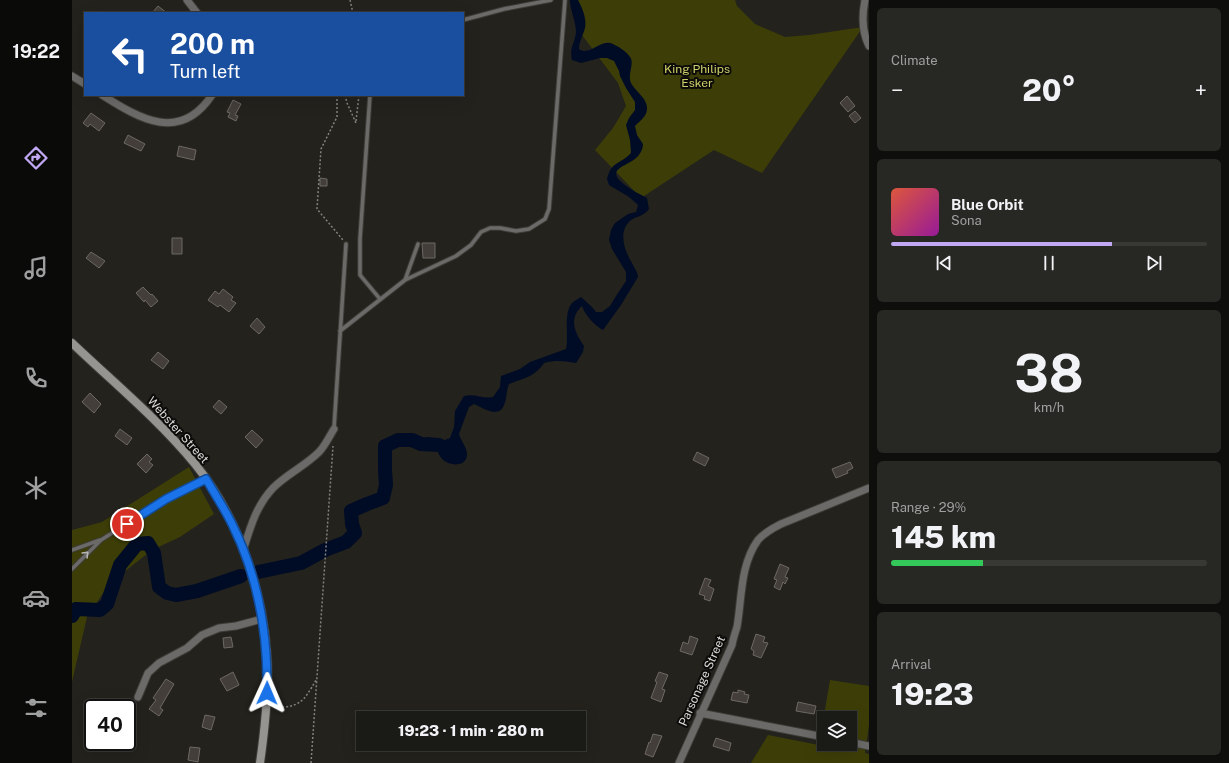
<!DOCTYPE html>
<html lang="en">
<head>
<meta charset="utf-8">
<style>
  :root { --surface:#1a1a16; --page:#272723; --text:#f1f3f6; --muted:#9fa1a1; --line:#383835; --accent:#c1a8f3 }
  body { margin:0; font-family:"Public Sans",sans-serif; background:var(--page); color:var(--text); height:100vh; display:flex; flex-direction:column; font-size:15px; white-space:nowrap }
  * { box-sizing:border-box; margin:0 }
  p { font-size:13px; color:var(--muted) }
  .icon { flex:none; width:22px; height:22px; fill:none; stroke:currentColor; stroke-width:2; stroke-linecap:round; stroke-linejoin:round }
  .map { position:relative; flex:1; overflow:hidden }
  .side { display:flex; flex-direction:column; gap:8px; padding:8px; background:#0e0e0c; width:360px }
  .side>* { flex:none }
  .banner { position:absolute; left:12px; top:12px; width:380px; height:84px; border-radius:0px; box-shadow:0 4px 16px #0002,0 0 0 1px var(--line); background:#1a4fa0; color:#fff; overflow:hidden }
  .tools { position:absolute; left:745px; top:711px; display:grid; gap:8px }
  .tools a { display:grid; place-items:center; width:40px; height:40px; border-radius:0px; background:var(--surface); box-shadow:0 4px 16px #0002,0 0 0 1px var(--line); font-size:20px }
  .speed { position:absolute; left:12px; top:699px; display:flex; gap:8px; font-size:20px; font-weight:700; text-align:center }
  .speed>* { display:grid; place-content:center; width:52px; height:52px; border-radius:50%; background:var(--surface); box-shadow:0 4px 16px #0002,0 0 0 1px var(--line); line-height:1 }
  .speed .limit { border:2px solid #111; border-radius:6px; background:#fff; color:#111 }
  .pin { position:absolute; display:grid; place-items:center; width:34px; height:34px; color:#fff; margin:-17px; border:2px solid #fff; border-radius:50%; box-shadow:0 1px 4px #0007 }
  .me { position:absolute; width:44px; margin:-22px; rotate:1deg; stroke-linejoin:round; filter:drop-shadow(0 0 3px #0008) }
  .turn { display:flex; align-items:center; gap:14px; height:84px; padding:0 20px; font-size:18px }
  .turn .icon { width:52px; height:52px; stroke-width:2.5 }
  .turn b { display:block; font-size:28px; line-height:34px }
  .big { font-size:30px; font-weight:800; line-height:1.1 }
  .side .widget { flex:1; display:flex; flex-direction:column; justify-content:center; gap:6px; min-width:0; padding:0 14px; border-radius:6px; background:var(--page) }
  .side .dial { align-items:center; gap:0 }
  .dial b { font-size:52px; line-height:1 }
  .song { display:flex; align-items:center; gap:12px }
  .cover { width:48px; height:48px; border-radius:6px; background:linear-gradient(135deg,hsl(10 70% 55%),hsl(300 70% 35%)) }
  .played { height:4px; border-radius:2px; background:linear-gradient(90deg,var(--accent) 70%,var(--line) 70%) }
  .keys { display:flex; justify-content:space-around; direction:ltr }
  .heat { display:flex; justify-content:space-between; align-items:center; font-size:22px; direction:ltr }
  .charge { height:6px; border-radius:3px; background:linear-gradient(90deg,#34c759 29%,var(--line) 0) }
  .trip { position:absolute; left:284px; top:711px; width:230px; height:40px; border-radius:0px; background:var(--surface); box-shadow:0 4px 16px #0002,0 0 0 1px var(--line); font-weight:800; line-height:40px; text-align:center }
  main { display:flex; flex:1; min-height:0 }
  .menu { display:flex; flex-direction:column; width:72px; justify-content:space-around; align-items:center; background:#0a0a09; color:var(--muted) }
  .menu .icon { width:28px; height:28px }
  .menu .active { color:var(--accent) }
  .menu b { font-size:18px; color:var(--text) }
  .map>svg:first-child { display:block }
  .green { fill:#3d3e07; fill-rule:evenodd }
  .water { fill:#000c25 }
  .lines { fill:none; stroke-linecap:round; stroke-linejoin:round }
  .river { stroke:#000c25; stroke-width:14 }
  .building { fill:#433e3a; stroke:#6d6864 }
  .lane-casing { stroke:#3d3c37; stroke-width:5.5 }
  .street-casing { stroke:#3d3c37; stroke-width:9 }
  .secondary-casing { stroke:#3d3c37; stroke-width:10 }
  .path { stroke:#83827e; stroke-width:1.5; stroke-dasharray:2 2; stroke-linecap:butt }
  .lane { stroke:#6b6a68; stroke-width:3.5 }
  .street { stroke:#6b6a68; stroke-width:7 }
  .secondary { stroke:#959490; stroke-width:8 }
  .oneway { stroke:#b9b8b6 }
  .route-casing { stroke:#114b97; stroke-width:10 }
  .route { stroke:#1a73e8; stroke-width:7 }
  .labels { text-anchor:middle; stroke-width:4; stroke-linejoin:round; paint-order:stroke }
  .park-label { font-size:12px; fill:#cdd067; stroke:#0c0b09 }
  .street-label { font-size:12px; fill:#dbdad7; stroke:#0c0b09 }
</style>
</head>
<body>
<main>
<nav class="menu">
<b>19:22</b>
<svg class="icon active" aria-label="directions" viewBox="0 0 24 24"><path d="M12 3l9 9-9 9-9-9zM9 14v-3h6M13 9l2 2-2 2"/></svg>
<svg class="icon" aria-label="music" viewBox="0 0 24 24"><path d="M9 18V5l10-2v13"/><circle cx="6" cy="18" r="3"/><circle cx="16" cy="16" r="3"/></svg>
<svg class="icon" aria-label="phone" viewBox="0 0 24 24"><path d="M5 4h4l2 5-3 2q2 4 5 5l2-3 5 2v4C11 20 4 13 5 4z"/></svg>
<svg class="icon" aria-label="climate" viewBox="0 0 24 24"><path d="M12 3v18M4 7l16 10M4 17L20 7"/></svg>
<svg class="icon" aria-label="car" viewBox="0 0 24 24"><path d="M5 17H2v-5l4-1 3-4h7l3 4 3 1v5h-3M9 17h6M6 11h13"/><circle cx="7" cy="17" r="2"/><circle cx="17" cy="17" r="2"/></svg>
<svg class="icon" aria-label="filters" viewBox="0 0 24 24"><path d="M4 7h16M4 17h16"/><circle cx="9" cy="7" r="2"/><circle cx="15" cy="17" r="2"/></svg>
</nav>
<div class="map">
<svg width="797" height="763" viewBox="0 0 797 763">
  <rect width="100%" height="100%" fill="#23221d"/>
  <path class="green" d="M500,0H663L665,6L683,24L713,37L737,35L791,27L690,173L642,150L569,198L523,150L541,128L554,106L546,83L510,35Z
    M117,467L142,514L108,537L80,550L38,583L15,617L0,682V530L30,522Z
    M758,680L797,686V725L793,753L797,754V763H679L696,735L747,745ZM752,718H778V744H752Z"/>
  <path class="water" d="M498,0H506C510,8 515,18 513,28C511,36 507,41 507,49C518,57 529,38 541,44C547,47 554,51 558,57C563,63 555,74 559,83C564,92 576,99 575,109C575,116 568,121 563,126L565,135L571,144C571,149 568,155 564,158C554,167 532,169 553,185C559,190 568,194 575,198L577,209C570,218 562,216 557,222C546,233 553,252 560,263C562,268 566,272 566,277L549,305L531,330C523,326 513,315 510,306C496,319 503,333 512,346L511,352L504,363C491,361 484,360 472,363C463,377 452,378 437,384C434,391 435,398 432,405C427,419 411,408 402,404L397,407L387,434C389,442 398,450 394,459C390,467 377,465 371,460C368,457 366,453 365,449L349,444L356,437L370,441L378,438L382,427L383,411L392,396C402,393 411,399 421,397L428,387L429,376L448,369L458,362L494,349C497,336 491,314 500,303C502,301 506,299 509,297L520,307L524,312H530L538,306L544,296L554,281V272L540,249L537,240L539,230L543,223L556,214L564,212L566,205L557,197L537,185L535,179C540,160 548,165 559,153L558,140L554,125L557,118L563,110V102L554,88L548,76L547,71L542,61L535,58H528L509,63L500,60C497,48 503,43 504,32C504,21 498,11 498,0Z"/>
  <g class="lines">
    <path class="river" d="M186,572L229,563L253,550L274,542L283,533L280,524L279,511L295,504L311,498L314,485L313,470V446L326,440H340L349,444L367,445
      M0,616L4,609L28,610L35,604L48,565L65,544L76,543L82,553L87,587L95,593L104,595L125,591L169,576"/>
  </g>
  <path class="building" d="M86,6L95,13H80Z
    M775,96L783,106L776,112L768,103Z
    M161,100L169,104L163,115L166,116L164,121L156,117L158,113L155,112Z
    M783,111L789,118L783,123L777,116Z
    M19,113L33,123L27,131L18,124L16,127L11,123Z
    M56,135L73,144L69,151L52,143Z
    M107,146L124,150L122,160L105,156Z
    M248,178L255,179V186H248Z
    M100,238H110V254H100Z
    M350,243H363V258H351Z
    M19,252L33,261L27,268L14,258Z
    M71,287L79,295L80,294L86,301L79,307L73,300L72,302L64,293Z
    M151,289L161,297L159,300L164,303L157,312L148,305L146,307L136,300L143,291L147,294Z
    M185,318L193,327L187,334L178,326Z
    M86,352L97,361L91,369L79,360Z
    M18,393L29,404L22,413L10,402Z
    M147,400L155,407L149,414L141,407Z
    M48,429L60,438L55,445L43,436Z
    M180,430L191,440L184,448L173,437Z
    M625,452L637,458L633,466L621,460Z
    M75,454L80,459L77,462L81,465L74,473L65,464Z
    M778,462L781,468L775,471L776,473L764,478L760,469Z
    M708,564L717,568L713,577L716,578L713,584L711,582L708,590L702,587L705,580L702,579Z
    M633,578L639,580L636,586L642,589L638,601L632,599L633,596L627,594Z
    M684,634L693,637L691,642L696,643L689,658L681,655L682,651L679,649Z
    M618,636L626,639L620,655L608,651L611,642L616,644Z
    M159,637L161,647L152,648L151,638Z
    M161,672L167,685L155,691L148,679Z
    M587,672L596,675L590,689L593,690L589,702L579,698L585,682L583,681Z
    M94,679L102,684L88,708L91,710L87,716L77,709L84,700L81,698Z
    M666,690L673,692L672,694L677,695L675,703L659,700L661,692L666,693Z
    M726,702L744,706L742,714L724,711Z
    M133,715L143,717L139,730L130,727Z
    M581,734L590,736L581,757L573,754L577,742L578,743Z
    M644,738L659,743L657,751L641,746Z
    M118,747L128,748L126,762L116,760Z"/>
  <g class="lines">
    <g class="lane-casing">
      <path id="lane" d="M391,20L432,9L479,0
        M298,95L288,239V275L308,299
        M333,280L346,244
        M268,331L333,280L384,256L399,245L409,232L418,228H428L444,231L457,229L473,219L477,209L493,0
        M262,428L274,244
        M0,550L28,540
        M0,569L29,540L94,499L134,479"/>
    </g>
    <g class="street-casing">
      <path id="street" d="M115,0L125,13
        M793,0C790,15 790,32 797,46
        M0,76L13,84
        M30,95C68,119 108,143 140,95
        M171,551C178,528 184,506 201,488C215,474 233,466 247,452C253,446 257,437 262,429
        M66,697L76,673L87,663L115,648L130,635L147,628L164,626L190,619
        M628,713L752,737
        M778,742L797,746
        M607,763L660,645C661,639 663,633 665,627C670,598 668,565 686,540C692,533 701,528 709,524L797,488"/>
    </g>
    <g class="secondary-casing">
      <path id="secondary" d="M0,343C42,383 86,419 123,464C166,517 191,590 195,657C197,693 193,728 188,763"/>
    </g>
    <path class="path" d="M278,0L281,13
      M265,95V117L249,149L245,209L271,240
      M273,95L275,103L284,123
      M284,121L287,95
      M202,707C228,708 232,701 244,680
      M239,763L261,446"/>
    <use href="#lane" class="lane"/>
    <use href="#street" class="street"/>
    <use href="#secondary" class="secondary"/>
  </g>
  <defs><path id="oneway-chevron" d="M-2-3.5L2.5 0L-2 3.5" fill="none" stroke-width="1.6" stroke-linecap="round" stroke-linejoin="round"/></defs>
  <use class="oneway" href="#oneway-chevron" transform="translate(14 554) rotate(-45)"/>
  <g class="lines">
    <g class="route-casing">
      <path id="route" d="M55,524L94,499L134,479C143,494 152,508 160,524C186,576 196,635 195,693"/>
    </g>
    <use href="#route" class="route"/>
  </g>
  <g class="labels">
    <g class="park-label">
      <text x="625" y="73">King Philips<tspan x="625" dy="14">Esker</tspan></text>
    </g>
    <g class="street-label">
      <text transform="translate(106 430) rotate(48)" y="4">Webster Street</text>
      <text transform="translate(630 681) rotate(-66)" y="4">Parsonage Street</text>
    </g>
  </g>
</svg>
<div class="tools">
<a><svg class="icon" aria-label="layers" viewBox="0 0 24 24"><path d="M12 4l9 5-9 5-9-5zM3 14l9 5 9-5"/></svg></a>
</div>
<div class="speed"><div class="limit">40</div></div>
<div class="pin" style="left:55px;top:524px;background:#d93025"><svg class="icon" aria-label="arrive" viewBox="0 0 24 24"><path d="M6 21V4h12l-3 4 3 4H6"/></svg></div>
<svg class="me" style="left:195px;top:693px" viewBox="-20 -20 40 40"><path d="M0-17L14 15 0 8-14 15z" fill="#1a73e8" stroke="#fff" stroke-width="4"/></svg>
<div class="trip">19:23 · 1 min · 280 m</div>
<div class="banner">
<div class="turn"><svg class="icon" aria-label="left" viewBox="0 0 24 24"><path d="M17 20v-9H6M10 6l-5 5 5 5"/></svg><div><b>200 m</b>Turn left</div></div>
</div>
</div>
<section class="side">
<div class="widget"><p>Climate</p>
<div class="heat"><a>−</a><b class="big">20°</b><a>+</a></div>
</div>
<div class="widget">
<div class="song"><i class="cover"></i><div><b>Blue Orbit</b><p>Sona</p></div></div>
<div class="played"></div>
<div class="keys"><svg class="icon" aria-label="previous" viewBox="0 0 24 24"><path d="M18 5L8 12l10 7zM5 5v14"/></svg><svg class="icon" aria-label="pause" viewBox="0 0 24 24"><path d="M8 5v14M16 5v14"/></svg><svg class="icon" aria-label="next" viewBox="0 0 24 24"><path d="M6 5l10 7-10 7zM19 5v14"/></svg></div>
</div>
<div class="widget dial"><b>38</b><p>km/h</p></div>
<div class="widget"><p>Range · 29%</p><b class="big">145 km</b><div class="charge"></div></div>
<div class="widget"><p>Arrival</p><b class="big">19:23</b></div>
</section>
</main>
</body>
</html>
